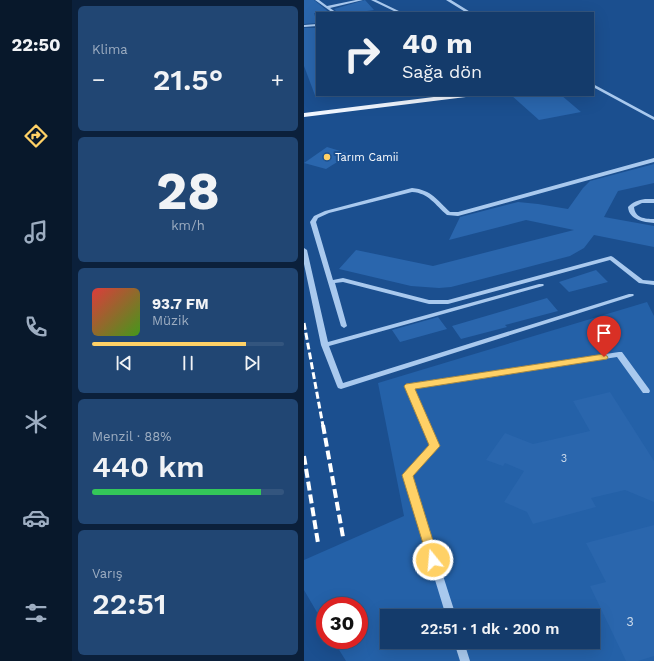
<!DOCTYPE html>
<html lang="tr">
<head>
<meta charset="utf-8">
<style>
  :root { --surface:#143b6b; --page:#214673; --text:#f1f3f6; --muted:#9dadc1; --line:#33557e; --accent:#ffd166 }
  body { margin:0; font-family:"Work Sans",sans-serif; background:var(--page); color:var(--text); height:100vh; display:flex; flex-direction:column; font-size:15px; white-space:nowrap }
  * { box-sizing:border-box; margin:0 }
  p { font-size:13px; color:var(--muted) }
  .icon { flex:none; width:22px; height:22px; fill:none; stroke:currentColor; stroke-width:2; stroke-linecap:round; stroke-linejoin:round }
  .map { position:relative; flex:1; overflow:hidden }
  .panel { display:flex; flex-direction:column; gap:6px; padding:6px; background:#0b203b; width:232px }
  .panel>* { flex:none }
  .guide { position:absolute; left:12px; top:12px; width:278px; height:84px; border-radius:0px; box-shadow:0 4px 16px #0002,0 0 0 1px var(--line); background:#143b6b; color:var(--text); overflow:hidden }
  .speed { position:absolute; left:12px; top:597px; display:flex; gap:8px; font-size:20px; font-weight:700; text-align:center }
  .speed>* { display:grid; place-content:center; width:52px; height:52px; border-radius:50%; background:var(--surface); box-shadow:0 4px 16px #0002,0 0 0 1px var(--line); line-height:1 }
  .speed .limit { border:6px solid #d22; background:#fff; color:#111 }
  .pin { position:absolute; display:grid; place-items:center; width:34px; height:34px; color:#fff; margin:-41px -17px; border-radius:50% 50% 50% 0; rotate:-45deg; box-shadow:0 0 4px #0007 }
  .pin .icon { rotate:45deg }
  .me { position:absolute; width:44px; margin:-22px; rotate:343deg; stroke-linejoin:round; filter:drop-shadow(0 0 3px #0008) }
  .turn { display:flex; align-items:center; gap:14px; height:84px; padding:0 20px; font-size:18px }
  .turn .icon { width:52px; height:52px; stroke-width:2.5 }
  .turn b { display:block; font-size:28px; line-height:34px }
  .big { font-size:30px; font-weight:600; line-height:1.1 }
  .panel .widget { flex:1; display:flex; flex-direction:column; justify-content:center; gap:6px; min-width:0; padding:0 14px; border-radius:6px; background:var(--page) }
  .panel .dial { align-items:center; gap:0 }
  .dial b { font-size:52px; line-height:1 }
  .song { display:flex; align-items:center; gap:12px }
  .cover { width:48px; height:48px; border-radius:6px; background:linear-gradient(135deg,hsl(0 70% 55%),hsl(100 70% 35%)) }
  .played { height:4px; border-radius:2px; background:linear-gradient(90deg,var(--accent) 80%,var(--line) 80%) }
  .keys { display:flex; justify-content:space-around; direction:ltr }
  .heat { display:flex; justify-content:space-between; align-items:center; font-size:22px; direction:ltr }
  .charge { height:6px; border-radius:3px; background:linear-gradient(90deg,#34c759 88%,var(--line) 0) }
  .trip { position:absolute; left:76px; top:609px; width:220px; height:40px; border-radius:0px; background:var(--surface); box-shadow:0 4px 16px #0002,0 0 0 1px var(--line); font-weight:600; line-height:40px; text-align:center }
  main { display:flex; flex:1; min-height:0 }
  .tabs { display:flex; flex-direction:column; width:72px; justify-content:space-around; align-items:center; background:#08182b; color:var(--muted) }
  .tabs .icon { width:28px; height:28px }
  .tabs .selected { color:var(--accent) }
  .tabs b { font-size:18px; color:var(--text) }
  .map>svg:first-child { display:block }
  .green { fill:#2461a8; fill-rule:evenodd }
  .building { fill:#2a66ad }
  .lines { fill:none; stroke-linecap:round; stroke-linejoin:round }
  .minor { fill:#a9c9ee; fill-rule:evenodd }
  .major { fill:#f0f6ff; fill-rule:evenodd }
  .rail-far1 { stroke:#fff; stroke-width:3; stroke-dasharray:7 3; stroke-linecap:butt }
  .rail { stroke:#fff; stroke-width:4; stroke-dasharray:9 4; stroke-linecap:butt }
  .route { fill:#ffd166; stroke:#a68842 }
  .poi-dot { fill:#ffd166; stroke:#1b4f8f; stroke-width:1.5 }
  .labels { text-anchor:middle; stroke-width:4; stroke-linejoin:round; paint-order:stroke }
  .far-poi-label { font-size:11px; fill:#fff; stroke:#1b4f8f; text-anchor:start }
  .number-label { font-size:11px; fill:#cad9ea }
  .near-number-label { font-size:13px; fill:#cad9ea }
</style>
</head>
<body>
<main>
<nav class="tabs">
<b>22:50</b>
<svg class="icon selected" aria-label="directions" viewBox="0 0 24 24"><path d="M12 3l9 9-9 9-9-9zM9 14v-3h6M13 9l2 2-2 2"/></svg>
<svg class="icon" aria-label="music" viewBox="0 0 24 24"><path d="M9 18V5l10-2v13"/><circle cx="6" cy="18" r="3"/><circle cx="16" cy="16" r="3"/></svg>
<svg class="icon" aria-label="phone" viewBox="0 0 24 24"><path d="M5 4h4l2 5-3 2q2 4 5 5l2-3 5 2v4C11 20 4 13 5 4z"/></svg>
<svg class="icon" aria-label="climate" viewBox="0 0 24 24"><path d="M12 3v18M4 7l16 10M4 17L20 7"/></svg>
<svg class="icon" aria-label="car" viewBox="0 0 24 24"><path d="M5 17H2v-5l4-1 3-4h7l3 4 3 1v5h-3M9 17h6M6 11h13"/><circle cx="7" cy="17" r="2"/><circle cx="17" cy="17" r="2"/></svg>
<svg class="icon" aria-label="filters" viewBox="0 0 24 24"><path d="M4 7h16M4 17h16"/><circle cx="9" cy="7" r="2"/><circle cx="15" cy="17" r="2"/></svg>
</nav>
<section class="panel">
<div class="widget"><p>Klima</p>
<div class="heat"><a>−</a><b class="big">21.5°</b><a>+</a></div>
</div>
<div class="widget dial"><b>28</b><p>km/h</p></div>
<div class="widget">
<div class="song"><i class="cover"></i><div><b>93.7 FM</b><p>Müzik</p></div></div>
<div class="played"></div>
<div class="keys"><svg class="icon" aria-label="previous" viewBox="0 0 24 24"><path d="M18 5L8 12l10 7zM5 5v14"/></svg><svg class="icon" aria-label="pause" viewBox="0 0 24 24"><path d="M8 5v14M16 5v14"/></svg><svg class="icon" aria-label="next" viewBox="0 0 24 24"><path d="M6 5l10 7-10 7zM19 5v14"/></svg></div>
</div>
<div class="widget"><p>Menzil · 88%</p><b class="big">440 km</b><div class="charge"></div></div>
<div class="widget"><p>Varış</p><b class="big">22:51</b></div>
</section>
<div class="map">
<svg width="350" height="661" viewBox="0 0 350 661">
  <rect width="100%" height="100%" fill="#1b4f8f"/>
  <path class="green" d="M343,302L350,316V661H42L29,640H55V606H21V626L0,590V560L100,516L74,383ZM83,616H289V642H83Z"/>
  <path class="building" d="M0,0H10L26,13H10L13,23L0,24Z
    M61,0L70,10L63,11L65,13H34L30,9Z
    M0,28H13L12,98L0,66Z
    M207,95H257L277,112L235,120Z
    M23,147L46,154L22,169L0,163Z
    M350,164V183L314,191L300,217L350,226V247L290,235L280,248L266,256L147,287L135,288L107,286L35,269L52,250L129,266L270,230L222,220L145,240L156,217L214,202L234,204L264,209L279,188L286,181Z
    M292,270L304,282L265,292L255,282Z
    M243,298L254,311L201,325L203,327L157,339L148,326Z
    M134,317L143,329L96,342L88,330Z
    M306,392L350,461V502L321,490L287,498L292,507L229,524L223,512L200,502L220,471L201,463L199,466L182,460L201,433L229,444L286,431L269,401Z
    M350,525V656L334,661H322L286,586L302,582L282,543Z"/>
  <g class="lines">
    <path class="minor" d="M11,0H15L23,6L52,0H59L26,8L33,13H29Z
      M67,0H72L99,13H94Z
      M142,0H147L168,13H163Z
      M13,24V26L0,27V25Z
      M289,84L350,117V120L289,87Z
      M350,158V162L154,216L143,215C131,205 125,193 108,192L25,213L14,218L12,222L29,280L39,278L125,300H144L307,256L309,257L339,280L350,281V285L335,283L306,260L144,304H125L39,282L31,283L43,326L40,328L37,326L6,222L10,216L21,211L108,188C128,190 133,200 146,212H154Z
      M341,199H350V203H338L330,207C331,218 341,219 350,219V223C340,222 325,220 324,207C329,202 334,200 341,199Z
      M0,248L3,250L24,342L235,284H239L240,285L239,286L25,346L39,383L325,294H329L330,295L329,296L37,389L34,388L33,386L17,345L0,264Z
      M315,352H318L345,389L346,391L345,393H339L313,357L110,388L134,446L107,476L152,616H142L99,475L126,445L101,386L102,384Z
      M150,642H160L166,661H156Z"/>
    <path class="major" d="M146,95H165L162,97L0,117V113Z"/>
    <path class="rail-far1" d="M0,323L19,426"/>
    <path class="rail" d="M19,425L39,537
      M0,456L14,543"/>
  </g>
  <path class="route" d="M300,354L304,357L303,359L111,389L136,446L109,476L135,560L134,563L129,565L125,563L98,475L125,445L100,386L102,384Z"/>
  <circle class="poi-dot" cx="23" cy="157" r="4"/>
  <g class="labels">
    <g class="far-poi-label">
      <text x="31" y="161">Tarım Camii</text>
    </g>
    <g class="number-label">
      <text x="260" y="462">3</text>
    </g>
    <g class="near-number-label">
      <text x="326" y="626">3</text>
    </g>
  </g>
</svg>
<div class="speed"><div class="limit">30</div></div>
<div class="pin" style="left:300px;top:357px;background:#d93025"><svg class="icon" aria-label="arrive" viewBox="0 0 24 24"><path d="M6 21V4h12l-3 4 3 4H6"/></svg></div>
<svg class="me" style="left:129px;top:560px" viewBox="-20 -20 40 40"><circle r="17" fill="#ffd166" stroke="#fff" stroke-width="3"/><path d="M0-11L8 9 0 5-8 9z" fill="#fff"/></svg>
<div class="trip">22:51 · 1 dk · 200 m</div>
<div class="guide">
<div class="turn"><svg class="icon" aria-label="right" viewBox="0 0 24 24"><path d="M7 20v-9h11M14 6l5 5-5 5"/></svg><div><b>40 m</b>Sağa dön</div></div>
</div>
</div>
</main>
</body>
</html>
